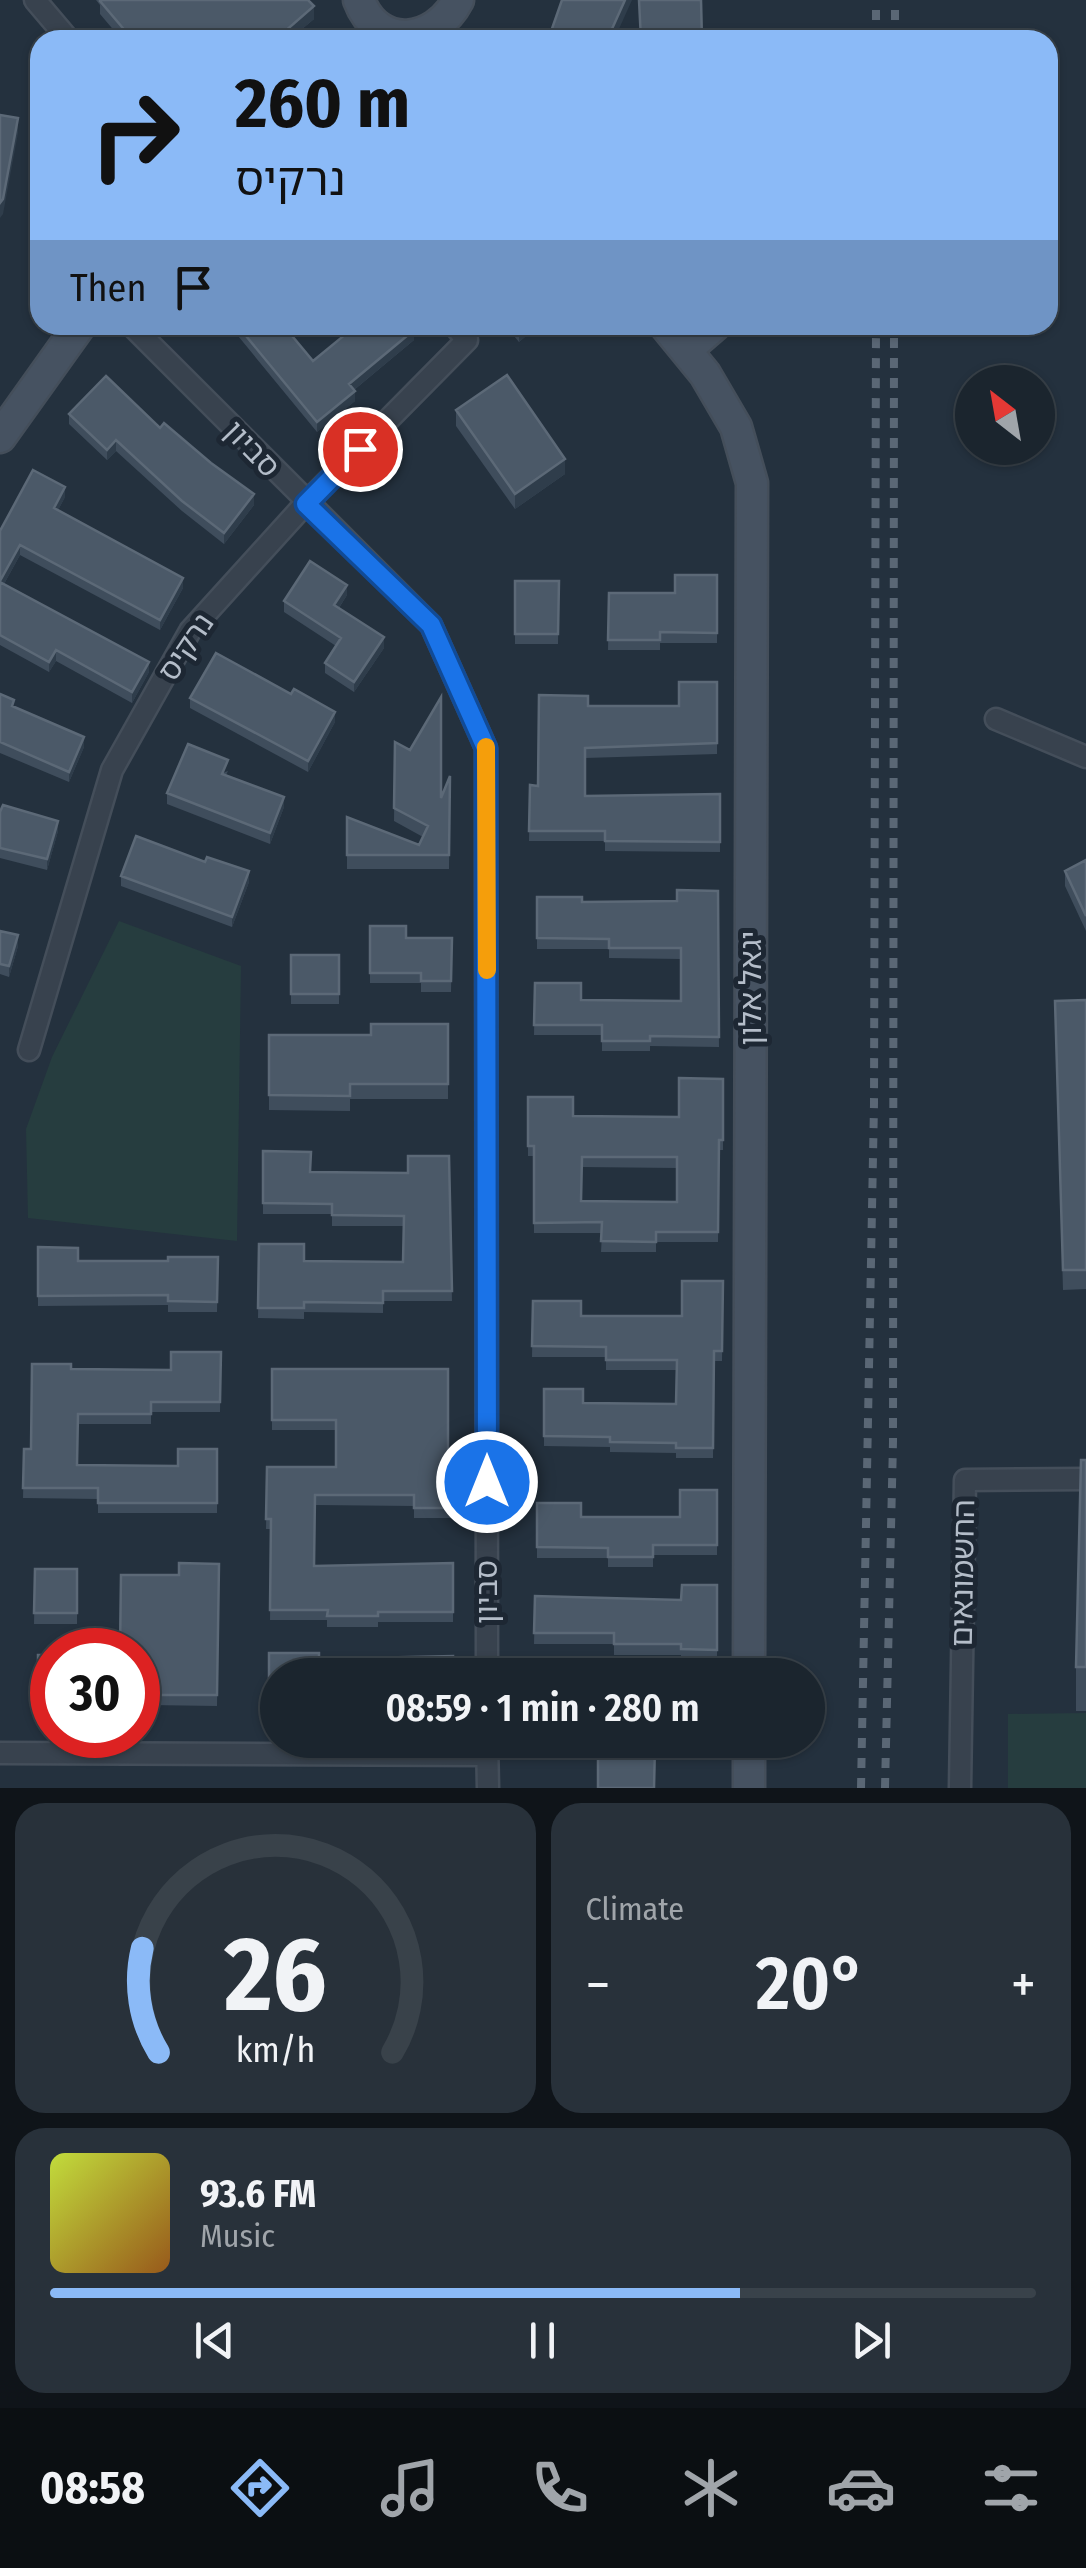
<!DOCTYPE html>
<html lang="en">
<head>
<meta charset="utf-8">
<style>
  :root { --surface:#1b252e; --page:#28313a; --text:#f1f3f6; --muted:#a0a5aa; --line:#39424a; --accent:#8bbaf7 }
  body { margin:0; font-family:"Fira Sans Condensed","Noto Sans Hebrew",sans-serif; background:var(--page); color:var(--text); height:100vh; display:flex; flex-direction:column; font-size:38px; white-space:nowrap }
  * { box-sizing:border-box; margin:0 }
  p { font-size:32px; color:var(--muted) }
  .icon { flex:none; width:55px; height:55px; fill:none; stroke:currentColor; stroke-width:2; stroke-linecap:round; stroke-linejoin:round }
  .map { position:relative; height:1788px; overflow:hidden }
  .details { display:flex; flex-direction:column; gap:15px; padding:15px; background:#0f1419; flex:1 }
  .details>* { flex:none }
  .guide { position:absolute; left:30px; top:30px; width:1028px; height:305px; border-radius:30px; box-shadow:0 2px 8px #0004,0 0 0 2px var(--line); background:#8bbaf7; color:#111; overflow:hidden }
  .needle { width:65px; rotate:329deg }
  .fabs { position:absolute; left:955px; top:365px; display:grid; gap:20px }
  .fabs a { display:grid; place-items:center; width:100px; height:100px; border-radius:50%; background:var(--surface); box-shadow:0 2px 8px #0004,0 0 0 2px var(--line); font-size:50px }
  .speed { position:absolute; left:30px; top:1628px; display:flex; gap:20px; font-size:50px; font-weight:700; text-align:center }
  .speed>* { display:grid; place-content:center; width:130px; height:130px; border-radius:50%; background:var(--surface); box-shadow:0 2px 8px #0004,0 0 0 2px var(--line); line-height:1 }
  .speed .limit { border:15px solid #d22; background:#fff; color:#111 }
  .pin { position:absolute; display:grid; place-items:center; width:85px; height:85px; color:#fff; margin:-42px; border:5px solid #fff; border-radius:50%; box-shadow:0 2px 10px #0007 }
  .me { position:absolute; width:110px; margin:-55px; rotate:0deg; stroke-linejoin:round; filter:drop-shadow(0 0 8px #0008) }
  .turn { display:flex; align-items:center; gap:35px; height:210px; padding:0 40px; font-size:45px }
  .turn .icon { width:130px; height:130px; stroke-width:2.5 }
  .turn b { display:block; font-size:70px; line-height:85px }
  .then { display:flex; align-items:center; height:95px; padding:0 40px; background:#0003; gap:20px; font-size:38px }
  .big { font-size:75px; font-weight:600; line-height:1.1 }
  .details .tile { flex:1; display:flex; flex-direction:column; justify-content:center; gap:15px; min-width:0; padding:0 35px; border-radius:30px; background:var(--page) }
  .details .dial { align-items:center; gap:0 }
  .dial svg { height:260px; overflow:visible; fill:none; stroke:var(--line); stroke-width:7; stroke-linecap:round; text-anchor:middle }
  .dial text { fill:var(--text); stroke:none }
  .song { display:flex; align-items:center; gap:30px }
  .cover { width:120px; height:120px; border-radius:15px; background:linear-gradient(135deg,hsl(70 70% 55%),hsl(30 70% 35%)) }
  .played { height:10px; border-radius:5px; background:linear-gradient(90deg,var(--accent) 70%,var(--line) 70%) }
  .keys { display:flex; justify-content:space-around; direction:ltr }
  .heat { display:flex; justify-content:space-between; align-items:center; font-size:55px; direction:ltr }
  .details .tiles { flex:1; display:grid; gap:15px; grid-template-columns:1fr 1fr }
  .tile:last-child { grid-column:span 2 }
  .trip { position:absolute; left:260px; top:1658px; width:565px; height:100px; border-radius:50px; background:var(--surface); box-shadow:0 2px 8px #0004,0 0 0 2px var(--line); font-weight:600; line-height:100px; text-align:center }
  .menu { display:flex; height:160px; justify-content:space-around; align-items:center; background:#0b0f12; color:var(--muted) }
  .menu .icon { width:70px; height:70px }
  .menu .selected { color:var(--accent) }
  .menu b { font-size:45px; color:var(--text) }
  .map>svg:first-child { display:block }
  .green { fill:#263d3f }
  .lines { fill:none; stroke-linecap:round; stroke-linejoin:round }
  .street-casing { stroke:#444e5a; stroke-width:25 }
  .secondary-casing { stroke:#444e5a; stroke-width:35 }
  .street { stroke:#38424e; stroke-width:20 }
  .secondary { stroke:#465261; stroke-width:30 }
  .rail { stroke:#5a6775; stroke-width:8; stroke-dasharray:10 10; stroke-linecap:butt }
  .wall { fill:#3f4d5c; fill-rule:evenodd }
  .shaded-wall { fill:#2f3d4b }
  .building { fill:#4b5968; stroke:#5c6977; stroke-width:2.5; fill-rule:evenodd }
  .route-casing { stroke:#114b97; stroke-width:25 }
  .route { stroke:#1a73e8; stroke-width:18 }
  .slow { stroke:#f59e0b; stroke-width:18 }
  .labels { text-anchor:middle; stroke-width:10; stroke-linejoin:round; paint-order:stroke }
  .street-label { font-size:30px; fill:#b4bdc9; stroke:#1d2733 }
</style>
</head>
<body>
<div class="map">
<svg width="1086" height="1788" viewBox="0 0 1086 1788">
  <rect width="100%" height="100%" fill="#24313e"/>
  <path class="green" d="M119,921L241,966L237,1241L28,1218L26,1129L52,1057Z
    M1086,1713V1788H1008V1714Z"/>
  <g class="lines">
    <g class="street-casing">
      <path id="street" d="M35,0L69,40
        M131,325L431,625L486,748L487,1675
        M996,719L1086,757
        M29,1050L112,770L190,631L306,503L467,340L454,325
        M487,1740L488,1788
        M0,1753L487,1755
        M960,1788L965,1480L1086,1479"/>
    </g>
    <g class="secondary-casing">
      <path id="secondary" d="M359,0C378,51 435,44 458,0
        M665,325L705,374L736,427L752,483L749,1675
        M686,350L715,325
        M0,437L80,325
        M749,1788V1740"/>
    </g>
    <use href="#street" class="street"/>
    <use href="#secondary" class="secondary"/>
    <path class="rail" d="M876,40V0
      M895,40V0
      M861,1788L874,1104L876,325
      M885,1788L893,1442L894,325"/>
  </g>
  <path class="wall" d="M96,0H308L314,19L289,40H122L100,14V5Z
    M229,325H283L313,361L349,331L345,325H410L414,340L354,390L355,401L317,432Z
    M505,325H539L519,342Z
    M456,410L565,474L515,509L456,426Z
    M69,414L160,428L254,505L224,544L182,511L116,451L107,460L69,424Z
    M65,497L58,510L183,588L160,630L20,555L4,584L149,672L132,703L56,661L49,672L0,645V531Z
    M717,575V643H660V650H608L609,593H675Z
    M515,581H559L558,644H515Z
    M347,595L339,608L384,648L354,692L325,673V663L336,646L284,612V601Z
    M717,682V754L585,758V796L720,794V852L605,851V841H529L530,785L538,786L588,706H679Z
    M0,694L14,707L84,747L69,782L0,753Z
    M190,698L335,722L308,772L190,708Z
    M395,742L441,798L450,776L449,869H347V817L419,845L423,837L394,821Z
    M228,771L226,775L284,807L270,844L167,804V793Z
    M0,812L58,831L47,870L0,858Z
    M1086,860V931L1065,886V871Z
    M121,876L249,882L232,927L121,886Z
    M718,891L719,1047L650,1046V1051H602V1035H534L535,983L581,1000L681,1001V959L609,958V949H537V897L582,902L677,901Z
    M370,926L406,938H452L451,992H421V983H370Z
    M0,931L18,946L9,977L0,974Z
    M291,955H339V1004H291Z
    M1086,1000V1289L1063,1290L1055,1020Z
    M448,1024V1099H350V1111L269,1110V1035H371Z
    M723,1079V1150H719L718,1242H656V1252H601L602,1233H534V1156H528V1097L573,1116L679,1117ZM582,1167L677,1168V1202L581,1201Z
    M263,1151L311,1172L408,1173L449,1156L452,1301H383V1313L304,1312V1319L258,1318L259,1244L304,1261L403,1262V1226H332V1214H263Z
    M38,1247L78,1261H168L218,1257L217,1312H168V1305L38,1306Z
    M723,1281L722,1361H714L713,1458H676V1453L610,1452V1447L544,1446V1389L583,1403L676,1404L677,1370H606V1357H532L533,1301L581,1316H682Z
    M221,1352L220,1412H151V1424H78V1465L178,1466L217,1449V1513H98V1499L23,1498L24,1449H31L71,1369L171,1370Z
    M272,1369L448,1461H456V1518H414V1506L315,1505L314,1566L453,1563V1622H378V1627H327V1620H270L271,1529H266L267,1467H336V1430H272Z
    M1086,1460V1711H1076V1667Z
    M717,1490V1555H653V1567H608V1558H537V1503L581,1517H680Z
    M219,1564L217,1706L149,1705V1710H138V1650L179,1575Z
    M35,1569H77V1624H34Z
    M717,1585V1660H681V1655H614V1644H534L535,1596L681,1600Z
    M269,1653L278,1675V1720H269Z
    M38,1655H52V1709H38Z
    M534,1740H577V1752L534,1751Z
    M598,1740H721V1757H655Z"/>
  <path class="shaded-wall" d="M625,0H632L614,40H607Z
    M314,6V19L289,40H275Z
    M18,118V133L3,214L0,218V203Z
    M526,325H539L519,342V331Z
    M414,330V340L349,394V384Z
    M355,391V401L317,432V422Z
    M116,440V451L107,460V450Z
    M565,459V474L515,509V494Z
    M65,487V497L54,518V508Z
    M254,494V505L224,544V533Z
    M20,545V555L0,591V581Z
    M183,578V588L160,630V620Z
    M347,585V595L334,615V605Z
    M384,637V648L354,692V682Z
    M56,650V661L49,672V662Z
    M149,662V672L132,703V692Z
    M335,712V722L308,772V761Z
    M84,737V747L69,782V772Z
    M284,797V807L270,844V833Z
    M58,821V831L47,870V859Z
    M249,871V882L232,927V917Z
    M18,935V946L9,977V966Z"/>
  <path class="building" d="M101,0H308L314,6L275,40H133L100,1Z
    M562,0H625L607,40H548Z
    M639,0H701L702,40H641Z
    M0,115L18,118L3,199L0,203Z
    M237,325H283L313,361L352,329L350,325H410L414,330L349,384L355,391L317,422Z
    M513,325H526L519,331Z
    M507,375L565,459L515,494L456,410Z
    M106,376L160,428L164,423L211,463L254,494L224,533L182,501L116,440L107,450L69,414Z
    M33,470L65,487L54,508L183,578L160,620L20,545L0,581V531Z
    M310,561L347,585L334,605L384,637L354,682L325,663L341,638L284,601Z
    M675,575H717V633L660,632V640H608L609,593H675Z
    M515,581H559L558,634H515Z
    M0,582L149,662L132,692L56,650L49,662L0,635Z
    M216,653L291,694L294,689L335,712L308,761L190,698Z
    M679,682H717V743L585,748V796L720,794V842L605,841V831H529L530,785L538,786L539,695L588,696V706H679Z
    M0,694L14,700L12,706L84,737L69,772L0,742Z
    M441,697V798L450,776L449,855H347V817L419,845L428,826L394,808L395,742L410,750Z
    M188,744L228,760L222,774L284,797L270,833L167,793Z
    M3,805L58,821L47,859L0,848V812Z
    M136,836L205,862L207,857L249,871L232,917L121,876Z
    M1086,860V916L1065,871Z
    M677,890L718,891L719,1037L650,1036V1041H602V1025H534L535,983H581V1000L681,1001V948H609V939L537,938V897H582V902L677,901Z
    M370,926H406V938H452L451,981H421V973H370Z
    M0,931L18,935L9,966L0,964Z
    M291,955H339V994H291Z
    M1086,1000V1270H1063L1055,1001Z
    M371,1024H448V1084H350V1096L269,1095V1035H371Z
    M679,1078L723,1079V1140H719L718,1232H656V1242L601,1241L602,1222L534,1223V1146H528V1097H573V1116L679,1117ZM582,1157H677V1202L581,1201Z
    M263,1151L311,1152L310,1172L408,1173V1156H449L452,1291H383V1303L304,1302V1308H258L259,1244H304V1261L403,1262L404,1216L332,1215V1204L263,1203Z
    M38,1247L78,1248V1261H168V1257H218L217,1302L168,1301V1295L38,1296Z
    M682,1281H723L722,1351H714L713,1448H676V1443L610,1442V1437L544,1436V1389H583V1403L676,1404L677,1360H606V1347L532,1346L533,1301H581V1316H682Z
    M171,1352H221L220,1402H151V1414H78L77,1465L178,1466V1449H217V1503H98V1488H23L24,1449H31L32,1364H71V1369L171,1370Z
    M272,1369H448V1461H456V1508H414V1495H315L314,1566L453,1563V1612H378V1616H327L328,1610H270L271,1519H266L267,1467H336V1420H272Z
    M1081,1460H1086V1667H1076Z
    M680,1490H717V1545H653V1557H608V1548L537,1547V1503H581V1517H680Z
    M179,1563L219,1564L217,1695H149V1700H138V1650H120L121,1575H179Z
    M35,1569H77V1613H34Z
    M682,1585H717V1650L681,1649V1644H614V1633H534L535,1596L681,1600Z
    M269,1653H319V1659L453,1656L452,1675H278V1710L269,1709Z
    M38,1655H52V1698H38Z
    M598,1740H721V1747L655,1746L654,1788H598Z"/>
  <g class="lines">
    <g class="route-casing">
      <path id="route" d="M360,449L306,504L431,625L486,748L487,1482"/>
    </g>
    <use href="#route" class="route"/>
    <path class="slow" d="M486,747L487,970"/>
  </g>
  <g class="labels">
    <g class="street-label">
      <text transform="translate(252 449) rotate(46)" y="10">סביון</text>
      <text transform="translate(186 647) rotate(-56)" y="10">נרקיס</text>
      <text transform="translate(751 988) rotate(-90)" y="10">יגאל אלון</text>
      <text transform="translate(963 1573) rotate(-89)" y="10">החשמונאים</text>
      <text transform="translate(487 1592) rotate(-90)" y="10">סביון</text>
    </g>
  </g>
</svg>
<div class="fabs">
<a><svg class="needle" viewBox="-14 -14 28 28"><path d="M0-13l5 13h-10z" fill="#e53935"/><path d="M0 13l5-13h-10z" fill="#a0a5aa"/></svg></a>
</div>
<div class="speed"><div class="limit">30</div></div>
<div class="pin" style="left:360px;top:449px;background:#d93025"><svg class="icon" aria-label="arrive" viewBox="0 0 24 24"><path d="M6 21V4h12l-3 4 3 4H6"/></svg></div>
<svg class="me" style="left:487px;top:1482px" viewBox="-20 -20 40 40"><circle r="17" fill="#1a73e8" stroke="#fff" stroke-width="3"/><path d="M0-11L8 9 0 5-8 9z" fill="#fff"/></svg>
<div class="trip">08:59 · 1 min · 280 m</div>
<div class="guide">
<div class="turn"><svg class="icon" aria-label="right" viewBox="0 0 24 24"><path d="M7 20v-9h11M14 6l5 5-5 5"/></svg><div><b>260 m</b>נרקיס</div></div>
<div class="then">Then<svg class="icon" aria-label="arrive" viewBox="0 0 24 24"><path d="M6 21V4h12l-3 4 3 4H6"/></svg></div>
</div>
</div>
<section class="details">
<div class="tiles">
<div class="tile dial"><svg viewBox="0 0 100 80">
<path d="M14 69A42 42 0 1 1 86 69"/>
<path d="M14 69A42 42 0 0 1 9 37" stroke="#8bbaf7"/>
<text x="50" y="56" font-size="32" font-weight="700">26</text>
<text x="50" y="72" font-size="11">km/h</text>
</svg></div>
<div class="tile"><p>Climate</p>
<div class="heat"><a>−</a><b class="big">20°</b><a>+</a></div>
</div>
<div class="tile">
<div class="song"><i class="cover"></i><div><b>93.6 FM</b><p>Music</p></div></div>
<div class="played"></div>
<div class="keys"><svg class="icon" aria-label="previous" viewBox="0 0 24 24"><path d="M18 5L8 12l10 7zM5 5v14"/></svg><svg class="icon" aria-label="pause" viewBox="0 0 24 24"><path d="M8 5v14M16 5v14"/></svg><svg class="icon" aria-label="next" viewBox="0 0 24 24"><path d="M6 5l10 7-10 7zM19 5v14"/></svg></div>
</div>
</div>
</section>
<nav class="menu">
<b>08:58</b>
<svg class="icon selected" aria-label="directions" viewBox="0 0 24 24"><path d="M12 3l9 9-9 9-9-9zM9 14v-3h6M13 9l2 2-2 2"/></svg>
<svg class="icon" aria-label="music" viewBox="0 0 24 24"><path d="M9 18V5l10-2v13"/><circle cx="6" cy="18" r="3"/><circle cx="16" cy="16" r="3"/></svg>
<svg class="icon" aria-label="phone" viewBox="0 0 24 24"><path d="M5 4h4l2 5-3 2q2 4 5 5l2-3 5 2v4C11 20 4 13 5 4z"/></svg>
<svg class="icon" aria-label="climate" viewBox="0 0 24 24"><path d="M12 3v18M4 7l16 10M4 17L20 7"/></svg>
<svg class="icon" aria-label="car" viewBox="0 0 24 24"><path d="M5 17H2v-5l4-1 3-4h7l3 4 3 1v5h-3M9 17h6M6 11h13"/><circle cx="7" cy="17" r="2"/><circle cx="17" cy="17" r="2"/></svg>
<svg class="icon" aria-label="filters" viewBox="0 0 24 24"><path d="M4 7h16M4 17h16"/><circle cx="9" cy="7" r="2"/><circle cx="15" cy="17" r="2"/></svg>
</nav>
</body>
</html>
